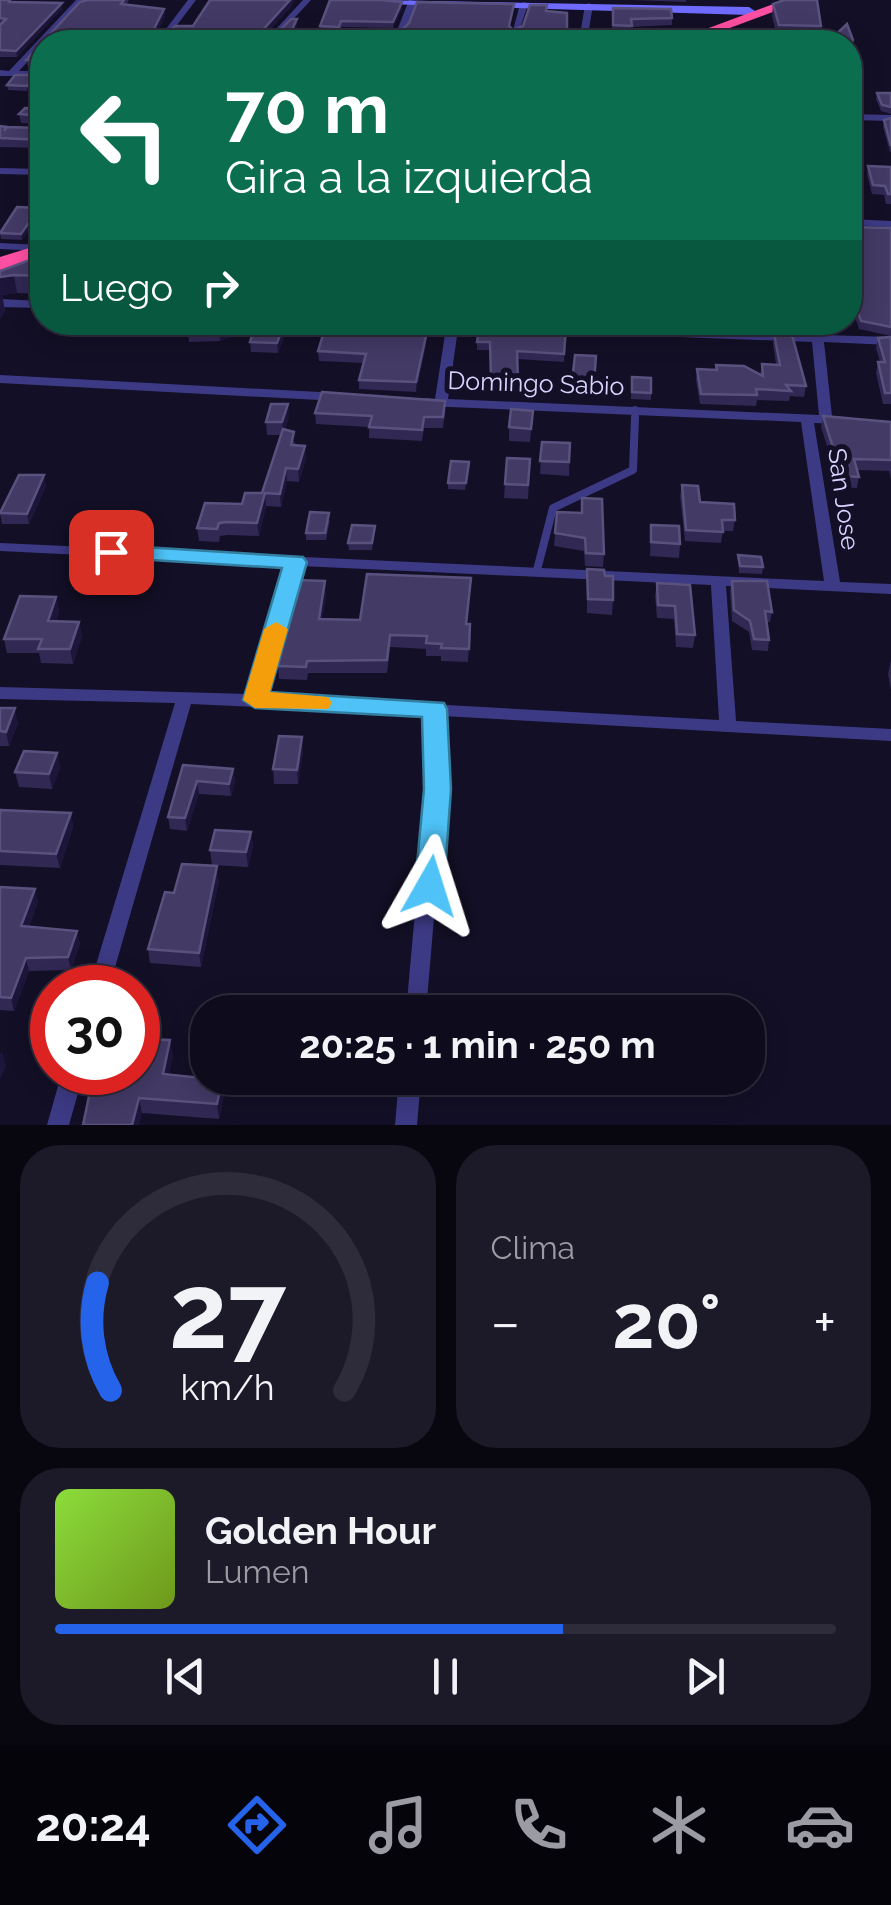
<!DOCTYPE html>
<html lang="es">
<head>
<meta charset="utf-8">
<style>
  :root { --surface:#0e0b1c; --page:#1c1929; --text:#f1f3f6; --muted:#9b9ba3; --line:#2e2b3b; --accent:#2563eb }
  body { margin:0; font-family:Raleway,sans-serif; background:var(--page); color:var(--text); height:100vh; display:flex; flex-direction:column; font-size:38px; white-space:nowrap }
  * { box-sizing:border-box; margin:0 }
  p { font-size:32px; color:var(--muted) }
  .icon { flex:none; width:55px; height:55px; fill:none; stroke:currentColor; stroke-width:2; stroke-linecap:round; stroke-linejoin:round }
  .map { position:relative; height:1125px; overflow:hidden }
  .side { display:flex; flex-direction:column; gap:20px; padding:20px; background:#08060f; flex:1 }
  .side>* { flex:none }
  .guide { position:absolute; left:30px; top:30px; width:832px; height:305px; border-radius:40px; box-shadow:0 5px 25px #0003,0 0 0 2px var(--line); background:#0b6e4f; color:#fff; overflow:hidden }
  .speed { position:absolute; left:30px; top:965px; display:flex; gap:20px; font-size:50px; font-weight:700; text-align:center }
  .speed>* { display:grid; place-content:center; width:130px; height:130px; border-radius:50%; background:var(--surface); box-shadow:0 5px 25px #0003,0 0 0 2px var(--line); line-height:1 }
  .speed .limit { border:15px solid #d22; background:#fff; color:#111 }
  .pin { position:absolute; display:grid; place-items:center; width:85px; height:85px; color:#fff; margin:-42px; border-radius:20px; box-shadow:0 5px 15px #0006 }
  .me { position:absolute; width:110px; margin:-55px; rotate:6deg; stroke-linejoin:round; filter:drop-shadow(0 0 8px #0008) }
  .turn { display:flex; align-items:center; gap:35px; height:210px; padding:0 30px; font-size:45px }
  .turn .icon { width:130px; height:130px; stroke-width:2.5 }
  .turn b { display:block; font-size:70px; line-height:85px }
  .then { display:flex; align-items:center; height:95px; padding:0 30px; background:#0003; gap:20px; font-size:38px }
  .big { font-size:75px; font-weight:700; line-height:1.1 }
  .side .card { flex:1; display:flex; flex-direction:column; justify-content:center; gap:15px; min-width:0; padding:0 35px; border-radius:40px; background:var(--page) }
  .side .dial { align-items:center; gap:0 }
  .dial svg { height:260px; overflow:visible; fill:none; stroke:var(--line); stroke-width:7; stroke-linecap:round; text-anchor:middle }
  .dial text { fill:var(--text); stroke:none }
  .song { display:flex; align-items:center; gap:30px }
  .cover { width:120px; height:120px; border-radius:15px; background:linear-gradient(135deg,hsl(90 70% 55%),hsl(80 70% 35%)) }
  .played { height:10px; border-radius:5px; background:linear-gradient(90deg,var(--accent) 65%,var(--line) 65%) }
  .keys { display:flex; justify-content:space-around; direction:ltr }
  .heat { display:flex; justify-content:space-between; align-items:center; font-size:55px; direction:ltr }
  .side .tiles { flex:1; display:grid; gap:20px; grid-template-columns:1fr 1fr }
  .card:last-child { grid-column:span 2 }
  .trip { position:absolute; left:190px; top:995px; width:575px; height:100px; border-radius:40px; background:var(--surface); box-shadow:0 5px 25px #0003,0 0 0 2px var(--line); font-weight:700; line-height:100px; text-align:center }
  .tabs { display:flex; height:160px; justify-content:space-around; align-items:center; background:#06040b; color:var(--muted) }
  .tabs .icon { width:70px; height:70px }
  .tabs .selected { color:var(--accent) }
  .tabs b { font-size:45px; color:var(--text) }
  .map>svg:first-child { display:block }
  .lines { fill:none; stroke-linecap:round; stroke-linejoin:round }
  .lane-far1 { stroke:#3d3a85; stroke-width:6 }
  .lane { stroke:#3d3a85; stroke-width:8 }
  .street { fill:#3d3a85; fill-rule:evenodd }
  .secondary { fill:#6f6bff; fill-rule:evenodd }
  .highway { fill:#ff4fa3; fill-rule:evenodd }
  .wall { fill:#312854 }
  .shaded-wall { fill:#1d163a }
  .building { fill:#433a66; stroke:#5a527e; stroke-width:2.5 }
  .route { fill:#4fc3f7; stroke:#337fa1; stroke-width:2.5 }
  .slow { fill:#f59e0b }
  .labels { text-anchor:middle; stroke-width:10; stroke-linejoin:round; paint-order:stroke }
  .street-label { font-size:25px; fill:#d9d4ff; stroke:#130f26 }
</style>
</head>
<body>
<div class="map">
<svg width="891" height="1125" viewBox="0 0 891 1125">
  <rect width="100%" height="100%" fill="#130f26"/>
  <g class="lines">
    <path class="lane-far1" d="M635,420V409"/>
    <path class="lane" d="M537,570L553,508L633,470L635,417"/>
    <path class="street" d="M76,0H84L19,71H42V76H0V70L9,71Z
      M188,0H196L164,42H156Z
      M303,0H311L272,42H264Z
      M409,0L416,1L406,29L394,42H386L398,28Z
      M524,2L528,4L519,32L512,34L520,4Z
      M589,3L593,5L588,35L584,37L580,35L585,5Z
      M850,114L891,115V121L850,120Z
      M850,154L855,155L857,157L850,160Z
      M0,168L42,169V175L0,174Z
      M850,219L891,221V227L850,225Z
      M0,243L42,245V251L0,249Z
      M0,299L42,301V308L0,307Z
      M390,322L501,324V330L497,331L458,329L448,399L819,415L812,342L550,332L544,328L550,324L810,334L806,322H818L823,335L891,337V345L824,342L832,416L847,417L849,420L842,424L814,423L840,582L891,584V594L726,586L736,721L891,729V741L443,716L442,823L426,1012H406L423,823L426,715L191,704L109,988H89L175,703L0,699V687L248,694L287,565L0,551V543L824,581L801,422L426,406L420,402L426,398L435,399L446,328L396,326ZM301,566L711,585L719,720L265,695Z
      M0,375L338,393L344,397L338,401L0,383Z
      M62,1072H84L69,1125H47Z
      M399,1078H421L417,1125H395Z"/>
    <path class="secondary" d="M378,0L749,7L755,11L749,15L384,4Z"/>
    <path class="highway" d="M784,0H805L692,42H671Z
      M42,244V257L0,270V257Z"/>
  </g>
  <path class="wall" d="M0,0L62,3V9L17,57H0Z
    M88,0H129L126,5L164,9L165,16L155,36L163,38L175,26H193L210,0H294L290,8L263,37L272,38L291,19H297V26L290,42H42V68L28,67L26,60L80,2Z
    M632,0H686V2Z
    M382,1L402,2V8L393,28L342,27L339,33H320V26Z
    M773,4L821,26L820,38L777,37L772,16Z
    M613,8L672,18V25L631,27V34L612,33Z
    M36,80L27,91L8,90L7,85Z
    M877,93H891V114L881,111L876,99Z
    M42,109V148L0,147V126L7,128H40L41,124L21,123L19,114Z
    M891,118V152H890L883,127L884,120Z
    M850,120L858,146L857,152H850Z
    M868,166L891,167V204H886L884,195L872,194L867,175Z
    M40,214L22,240L1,239L0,233Z
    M850,227L891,228V336L859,329L855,317H850Z
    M42,259V294L17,293L2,295L5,311L0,319V271Z
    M290,322L278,353L251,352L250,342L255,327L220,341L189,342L188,332Z
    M418,322L417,335L426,345L416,392L359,389V380L364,363L319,361L318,351Z
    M703,322H725L724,325L703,324Z
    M761,322H797L796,330L762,328Z
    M566,328L564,362L517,359V389L491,388L490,350H477V342Z
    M774,334L806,386L804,397L790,396L789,401L757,400L756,406L700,404L696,380L697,369L716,370V365L760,375L762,364H776L773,344Z
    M891,337V404H883L876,373L878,362H880L876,348L878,338Z
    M596,356L594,395L572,394V381Z
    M632,377L651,378V400L631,399Z
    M533,411L530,442L509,441V427Z
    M445,412L443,428H424L422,441L369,438V427L316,424L315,413Z
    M823,416L891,422V479L889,471L857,470L859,477L857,488L840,487L821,427Z
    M289,417L285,429L306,458L299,482L287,481L281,507L266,506L259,536L228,535L220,536L219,542L199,541L197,528L262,493L281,435H267L266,422Z
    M542,442L570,443L569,476L540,474Z
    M530,459L528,499L504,498L505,484Z
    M469,462L465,490L448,489V483Z
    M682,485L700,502L735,520L733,531H723L721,543L685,541L680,496Z
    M46,486L29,524H2L0,513Z
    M582,498L604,554L603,567L585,566L584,551L554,546L557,512L581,513Z
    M330,520L326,540H306V533Z
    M651,525L680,544L679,558L650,556Z
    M375,526L372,550H349L348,543Z
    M738,555L763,567L762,574L739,573Z
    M587,569L605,576L613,600L612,615L587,613Z
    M471,578L467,624H470L468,662L441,661V656H426V649L390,647L387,673H308L307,680L279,679L278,666L282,647L281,634L326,594L322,619L360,620Z
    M732,581L772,612L770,622H766L769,640L768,651L752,650L749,632L732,621L730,591Z
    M657,583L690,585L695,635L693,648L676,647L674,619L657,618L655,596Z
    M56,597L59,611L56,621L79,622L82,636L73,664L41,663L39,653H7L4,639Z
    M891,660V690L888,674Z
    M0,708L18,723L9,746H0Z
    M303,752L298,784H274L273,769Z
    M57,753L60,768L52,789L19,787L15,772Z
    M183,765L233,769L235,781L231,796L199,794L187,831L170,829L168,817Z
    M0,810L71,813L73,827L60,868L0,865Z
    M251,832L253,846L248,867L212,865L210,850Z
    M219,880L201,967L150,963L148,949L174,893Z
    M0,887L38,901L29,926L80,943L71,970L29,971L14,1011L0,1010Z
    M152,1039L173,1055L169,1074L222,1080L224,1095L219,1119L142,1113L93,1078L92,1072H138Z"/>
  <path class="shaded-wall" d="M290,0H294L290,8L261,39V32Z
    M402,2V8L393,28V22Z
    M62,3V9L17,57L16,51Z
    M164,9L165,16L152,42L151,35Z
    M297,19V26L290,42H286Z
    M35,75L36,80L27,91V86Z
    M39,208L40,214L22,240L21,234Z
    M14,275L17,293L2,295L5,311L0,319V277Z
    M241,322H259V326L220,341L219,331Z
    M285,322H290L278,353L277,343Z
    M426,336V345L416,392V382Z
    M288,404L289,417L283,436L282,422Z
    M305,446L306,458L299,482L298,469Z
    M286,468L287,481L281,507L280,494Z
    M44,475L46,486L29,524L27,514Z
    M265,493L266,506L259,536L257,523Z
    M325,581L326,594L320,631L319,619Z
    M56,597L59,611L51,636L48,621Z
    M79,622L82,636L73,664L70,649Z
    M15,708L18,723L9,746L6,732Z
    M302,737L303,752L298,784L297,770Z
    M57,753L60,768L52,789L49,774Z
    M233,769L235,781L231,796L229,784Z
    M197,781L199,794L187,831L185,818Z
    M71,813L73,827L60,868L56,854Z
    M251,832L253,846L248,867L246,852Z
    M217,866L219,880L201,967L199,953Z
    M35,889L38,901L24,939L21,926Z
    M77,931L80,943L71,970L68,957Z
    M26,958L29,971L14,1011L11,998Z
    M170,1040L173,1055L166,1089L163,1074Z
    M2,1051L6,1066L0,1080V1055Z
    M222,1080L224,1095L219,1119L217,1104Z
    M139,1098L142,1113L139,1125H132Z"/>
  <path class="building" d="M0,0H10L9,2L62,3L16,51L0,50V25L6,19L0,18Z
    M88,0H124L121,4L164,9L151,35L163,38L175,26H193L210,0H290L261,32V37L272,38L291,19H297L286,42H160L86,40L85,42H42V60H26L80,2Z
    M330,0H381L402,2L393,22L341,21L339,27L320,26Z
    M784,0H817L821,26L779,25L773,4Z
    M417,2L514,4L509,26L513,30L523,26L530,5H547L546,11L567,13V40L571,39V42H392L394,38L409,23Z
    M613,8L671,9L672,18L631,19L632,26L613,25Z
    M847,24L853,40L850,44L828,42Z
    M15,75H35L27,86L7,85Z
    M877,93H891V107L882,105Z
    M25,108L42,109V116L19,114Z
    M891,118V146L884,120Z
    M42,119V140L0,138V126L7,127L4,131L7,127L40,128Z
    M850,120H852L858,146H850Z
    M868,166L891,167V194H888L885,186L873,185Z
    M17,207L39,208L21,234L0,233Z
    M850,227L891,228V327L861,321L857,309L850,308Z
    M35,258L42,259V276L14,275L0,277V271Z
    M192,322H241L219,331L188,332Z
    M256,322H285L277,343L250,342Z
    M327,322L384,325V322H418L415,335L426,336L416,382L359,380L366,354L318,351Z
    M480,325L566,328L564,354L517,351L518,381L491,380L490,342H477Z
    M774,334L792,335L806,386L786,385L791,391L756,389L757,395L701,394L697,369L717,370L716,365L744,366L763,376L762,364L780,365Z
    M891,337V393H885L878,362H885L878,338Z
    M575,355L596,356L594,383L572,381Z
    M632,377L651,378V393L632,392Z
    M322,392L445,401L443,417H424L422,430L369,427L372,416L315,413Z
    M271,404H288L282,422H266Z
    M511,409L533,411L531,429L509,427Z
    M823,416L891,422V460L854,459L859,477L842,476Z
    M283,429L294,432L291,445L305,446L298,469L286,468L280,494L265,493L257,523L227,522L219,523L217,529L197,528L205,503L242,504L245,493H262Z
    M542,442L570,443L569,462L540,461Z
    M507,458L530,459L528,485L505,484Z
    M451,461L469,462L466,483H448Z
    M19,475H44L27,514L0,513Z
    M682,485L698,486L700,502L734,504L735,520H722L723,532L686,530Z
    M582,498L602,499L604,554L586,553L585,538L555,533L557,512L582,513Z
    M310,512L329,513L325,533H306Z
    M352,525L375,526L372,543H348Z
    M651,525L679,526L680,544L651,542Z
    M738,555L761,557L763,567L740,566Z
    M587,569L604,570L605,576H613V600L588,599Z
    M367,574L471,578L466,624H470L469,649L441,648L442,644L426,643L427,636L390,635L387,660L307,661L306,667L278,666L285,634H281L297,580L325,581L319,619L360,620Z
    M732,581H767L772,612L765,611L769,640L754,639L750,621L734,610Z
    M657,583L690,585L695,635L677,634L675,606L658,605Z
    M20,596L56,597L48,621L79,622L70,649H38L42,639H4Z
    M0,708H15L6,732L0,731Z
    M279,736L302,737L297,770L273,769Z
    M24,751L57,753L49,774L15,772Z
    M183,765L233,769L229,784L197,781L185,818L168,817Z
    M0,810L71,813L56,854L0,851Z
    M215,830L251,832L246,852L210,850Z
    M182,864L217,866L199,953L148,949L165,892L174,893Z
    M0,887L35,889L21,926L77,931L68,957L26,958L11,998L0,997Z
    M138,1026H149L146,1039L170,1040L163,1074L222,1080L217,1104L139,1098L132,1125H83L94,1072H138Z"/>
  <path class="route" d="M111,545L303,557L307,562L270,692L444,703L447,709L451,789L444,886L440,894L430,898L419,894L415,886L424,789L422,717L255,708L243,700L282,568L103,557L99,552Z"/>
  <path class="slow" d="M276,622L288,629L270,692L328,697L332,703L328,709L255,708L243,700L264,629Z"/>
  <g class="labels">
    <g class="street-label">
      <text transform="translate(536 383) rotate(2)" y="9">Domingo Sabio</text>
      <text transform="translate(844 499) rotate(82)" y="9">San Jose</text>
    </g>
  </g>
</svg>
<div class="speed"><div class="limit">30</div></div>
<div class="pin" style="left:111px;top:552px;background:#d93025"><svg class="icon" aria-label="arrive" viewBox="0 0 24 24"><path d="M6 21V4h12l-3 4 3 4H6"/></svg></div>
<svg class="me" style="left:430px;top:886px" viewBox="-20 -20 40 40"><path d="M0-17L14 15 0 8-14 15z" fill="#4fc3f7" stroke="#fff" stroke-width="4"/></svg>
<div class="trip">20:25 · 1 min · 250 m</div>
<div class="guide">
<div class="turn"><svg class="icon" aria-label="left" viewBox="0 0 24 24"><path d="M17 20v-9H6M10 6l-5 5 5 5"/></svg><div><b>70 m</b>Gira a la izquierda</div></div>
<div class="then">Luego<svg class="icon" aria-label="right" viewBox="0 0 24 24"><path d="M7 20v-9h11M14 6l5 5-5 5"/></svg></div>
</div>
</div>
<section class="side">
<div class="tiles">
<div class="card dial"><svg viewBox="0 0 100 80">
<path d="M14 69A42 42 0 1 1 86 69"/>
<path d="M14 69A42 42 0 0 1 10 36" stroke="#2563eb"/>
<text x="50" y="56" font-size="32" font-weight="700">27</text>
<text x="50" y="72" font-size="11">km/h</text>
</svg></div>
<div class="card"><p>Clima</p>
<div class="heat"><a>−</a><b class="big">20°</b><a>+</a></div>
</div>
<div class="card">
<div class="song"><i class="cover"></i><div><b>Golden Hour</b><p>Lumen</p></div></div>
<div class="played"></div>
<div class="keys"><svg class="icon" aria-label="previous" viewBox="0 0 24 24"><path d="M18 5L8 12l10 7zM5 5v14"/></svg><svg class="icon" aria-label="pause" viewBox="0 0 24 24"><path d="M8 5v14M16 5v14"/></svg><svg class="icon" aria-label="next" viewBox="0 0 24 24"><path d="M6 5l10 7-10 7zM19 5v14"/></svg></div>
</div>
</div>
</section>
<nav class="tabs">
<b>20:24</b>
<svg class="icon selected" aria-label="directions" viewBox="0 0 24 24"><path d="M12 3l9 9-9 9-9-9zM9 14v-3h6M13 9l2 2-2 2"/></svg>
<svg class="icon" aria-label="music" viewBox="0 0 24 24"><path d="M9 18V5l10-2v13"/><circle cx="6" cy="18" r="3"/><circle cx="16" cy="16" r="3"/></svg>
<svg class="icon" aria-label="phone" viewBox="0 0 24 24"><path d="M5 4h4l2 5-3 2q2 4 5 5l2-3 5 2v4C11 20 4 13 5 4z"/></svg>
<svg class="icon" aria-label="climate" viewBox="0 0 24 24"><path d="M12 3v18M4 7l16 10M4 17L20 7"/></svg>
<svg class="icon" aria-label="car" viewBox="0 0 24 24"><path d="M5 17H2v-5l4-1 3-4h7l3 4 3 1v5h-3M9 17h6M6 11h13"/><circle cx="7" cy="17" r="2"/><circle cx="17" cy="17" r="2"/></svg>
</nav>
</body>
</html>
